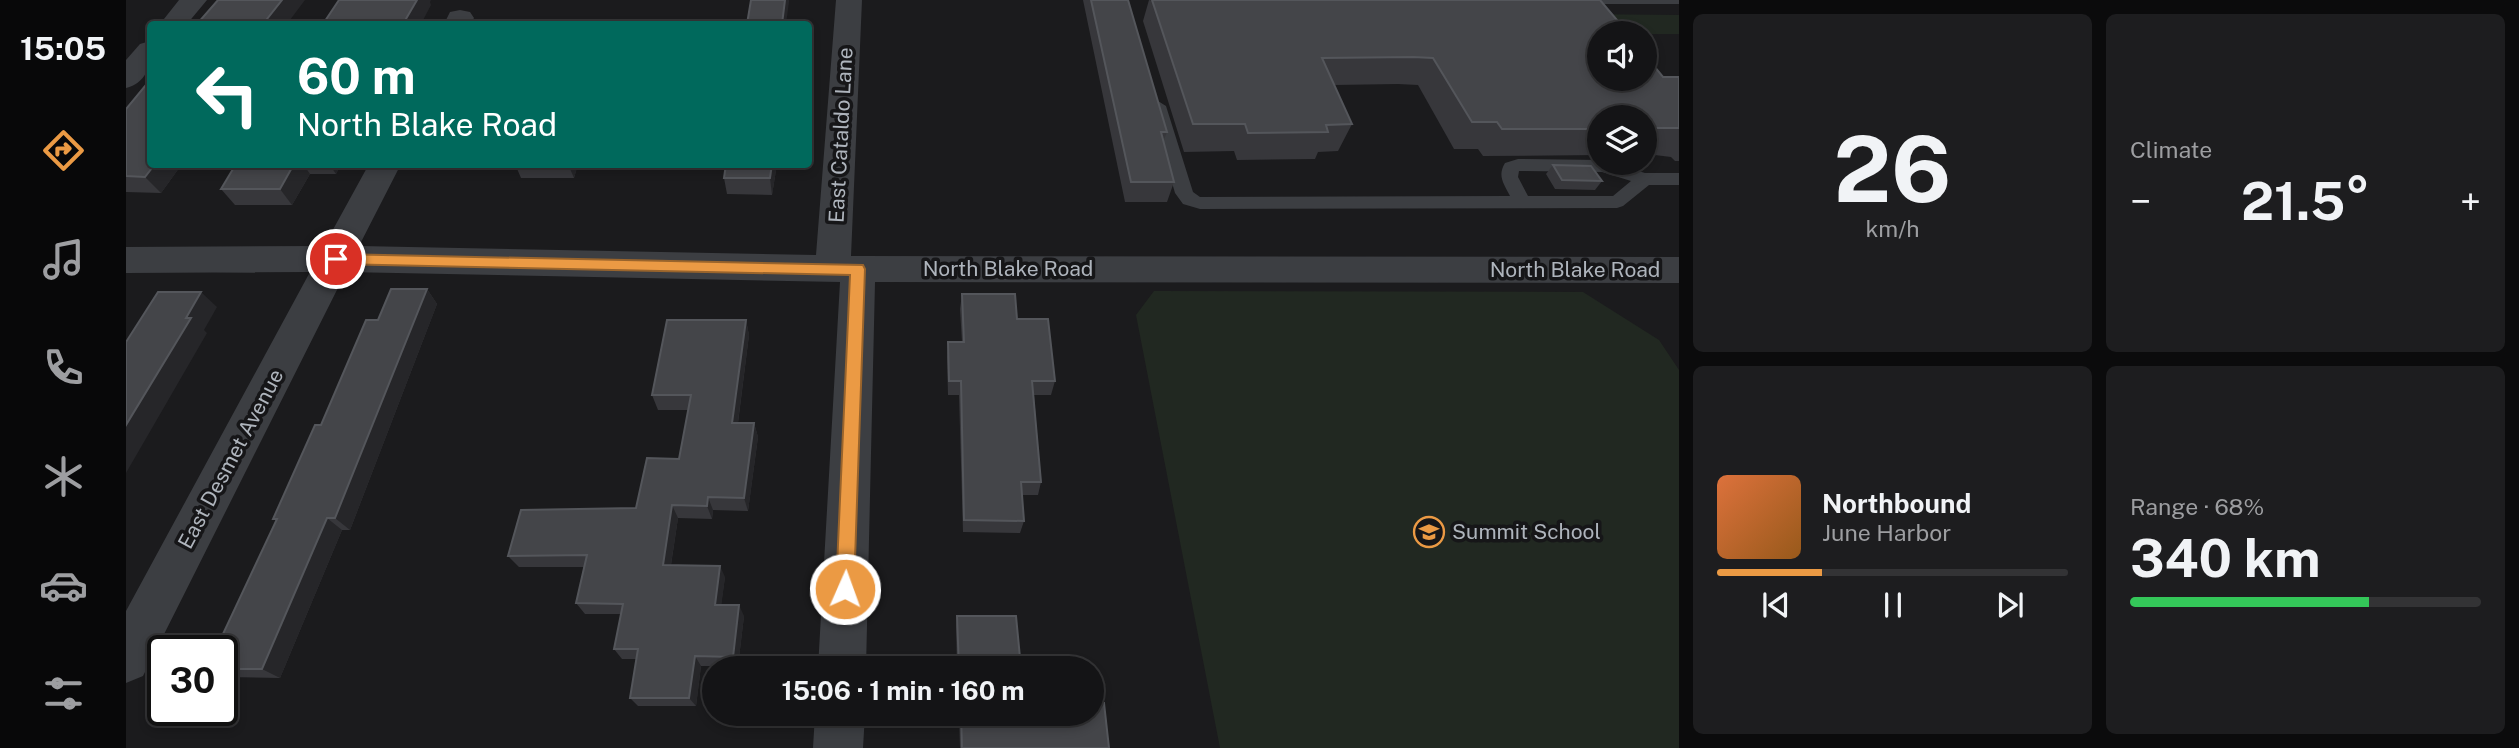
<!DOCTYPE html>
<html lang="en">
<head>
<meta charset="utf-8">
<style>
  :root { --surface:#141416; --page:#1d1d1f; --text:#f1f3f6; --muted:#9d9ea1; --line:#333335; --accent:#eb9a44 }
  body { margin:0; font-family:"Public Sans",sans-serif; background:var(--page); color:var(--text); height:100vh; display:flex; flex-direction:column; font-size:26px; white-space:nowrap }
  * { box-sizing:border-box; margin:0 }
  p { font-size:23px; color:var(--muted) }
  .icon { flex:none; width:38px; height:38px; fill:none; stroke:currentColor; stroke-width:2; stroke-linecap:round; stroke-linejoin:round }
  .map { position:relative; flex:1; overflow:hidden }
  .drawer { display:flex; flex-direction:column; gap:14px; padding:14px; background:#0b0b0c; width:840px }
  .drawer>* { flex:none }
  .guide { position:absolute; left:21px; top:21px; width:665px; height:147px; border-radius:7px; box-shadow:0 4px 10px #0003,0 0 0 2px var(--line); background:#00695c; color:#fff; overflow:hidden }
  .fabs { position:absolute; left:1461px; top:21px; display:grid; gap:14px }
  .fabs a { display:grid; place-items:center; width:70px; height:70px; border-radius:50%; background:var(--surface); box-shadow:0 4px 10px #0003,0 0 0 2px var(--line); font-size:35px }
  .speed { position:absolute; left:21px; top:635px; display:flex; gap:14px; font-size:35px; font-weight:700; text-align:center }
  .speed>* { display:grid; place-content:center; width:91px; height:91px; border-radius:50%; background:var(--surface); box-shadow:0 4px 10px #0003,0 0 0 2px var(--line); line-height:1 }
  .speed .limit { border:4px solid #111; border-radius:10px; background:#fff; color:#111 }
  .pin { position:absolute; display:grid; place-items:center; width:60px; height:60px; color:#fff; margin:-30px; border:4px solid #fff; border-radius:50%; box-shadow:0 2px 7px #0007 }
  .me { position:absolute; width:77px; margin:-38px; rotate:2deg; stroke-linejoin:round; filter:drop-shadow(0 0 5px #0008) }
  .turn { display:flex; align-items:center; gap:24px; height:147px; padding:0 35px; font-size:32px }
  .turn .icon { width:91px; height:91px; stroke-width:2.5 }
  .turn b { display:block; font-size:49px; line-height:60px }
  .big { font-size:52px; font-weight:700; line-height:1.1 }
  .drawer .tile { flex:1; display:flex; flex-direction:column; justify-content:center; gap:10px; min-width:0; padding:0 24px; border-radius:10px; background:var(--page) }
  .drawer .dial { align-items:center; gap:0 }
  .dial b { font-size:91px; line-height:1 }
  .song { display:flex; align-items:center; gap:21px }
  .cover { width:84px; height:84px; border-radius:10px; background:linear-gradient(135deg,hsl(20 70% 55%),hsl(30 70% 35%)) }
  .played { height:7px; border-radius:4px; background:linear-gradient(90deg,var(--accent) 30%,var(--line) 30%) }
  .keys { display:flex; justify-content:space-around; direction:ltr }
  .heat { display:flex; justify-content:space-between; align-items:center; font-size:38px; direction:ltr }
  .charge { height:10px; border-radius:5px; background:linear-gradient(90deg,#34c759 68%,var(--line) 0) }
  .drawer .tiles { flex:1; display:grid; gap:14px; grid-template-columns:repeat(2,1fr) }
  .trip { position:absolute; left:576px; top:656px; width:402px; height:70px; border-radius:35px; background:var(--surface); box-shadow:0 4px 10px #0003,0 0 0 2px var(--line); font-weight:700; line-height:70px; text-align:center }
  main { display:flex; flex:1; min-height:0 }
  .menu { display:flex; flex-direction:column; width:126px; justify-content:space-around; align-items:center; background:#080809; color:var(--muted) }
  .menu .icon { width:49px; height:49px }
  .menu .selected { color:var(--accent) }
  .menu b { font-size:32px; color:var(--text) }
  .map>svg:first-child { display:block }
  .green { fill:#212821 }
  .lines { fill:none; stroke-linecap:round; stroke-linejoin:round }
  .service { fill:#3c3e42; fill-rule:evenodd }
  .minor { fill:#3c3e42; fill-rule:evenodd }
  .wall { fill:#37373b }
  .shaded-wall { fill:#262629 }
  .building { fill:#444549; stroke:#54565b; stroke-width:2 }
  .route { fill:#eb9a44; stroke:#99642c; stroke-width:2 }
  .labels { text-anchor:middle; stroke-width:7; stroke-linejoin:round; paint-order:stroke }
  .street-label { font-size:21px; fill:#aeb4bc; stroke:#161618 }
  .poi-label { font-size:21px; fill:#aeb4bc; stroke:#161618; text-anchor:start }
</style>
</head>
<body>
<main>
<nav class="menu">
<b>15:05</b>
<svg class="icon selected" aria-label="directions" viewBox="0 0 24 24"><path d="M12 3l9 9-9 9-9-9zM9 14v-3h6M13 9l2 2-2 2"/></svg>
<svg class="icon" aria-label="music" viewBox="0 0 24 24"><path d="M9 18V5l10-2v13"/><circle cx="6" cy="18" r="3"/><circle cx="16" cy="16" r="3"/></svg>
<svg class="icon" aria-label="phone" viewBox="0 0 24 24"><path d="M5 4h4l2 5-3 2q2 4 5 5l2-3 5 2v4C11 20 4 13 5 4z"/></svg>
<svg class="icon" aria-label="climate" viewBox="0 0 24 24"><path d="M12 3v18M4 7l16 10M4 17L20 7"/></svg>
<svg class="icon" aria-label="car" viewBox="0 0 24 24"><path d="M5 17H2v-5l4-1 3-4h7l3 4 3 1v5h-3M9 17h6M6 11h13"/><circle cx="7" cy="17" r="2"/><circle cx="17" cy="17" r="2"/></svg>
<svg class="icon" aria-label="filters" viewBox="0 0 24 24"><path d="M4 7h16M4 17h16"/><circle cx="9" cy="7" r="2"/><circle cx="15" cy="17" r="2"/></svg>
</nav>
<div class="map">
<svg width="1553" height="748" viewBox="0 0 1553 748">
  <rect width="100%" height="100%" fill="#1b1b1d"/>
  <path class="green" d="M1445,14L1553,15V34H1461Z
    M1028,291L1457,292L1533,340L1553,370V748H1094L1010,315Z"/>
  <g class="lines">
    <path class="service" d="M1389,0H1553V4H1396Z
      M1032,101L1040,106L1067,192L1074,197L1384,196C1378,184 1371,176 1379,163L1392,159L1474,160V163H1486L1519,173H1553V185H1523L1497,206L1491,208L1074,209L1057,204L1049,193L1024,106ZM1393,171L1476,172L1505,181L1487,196H1402L1392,177Z"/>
    <path class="minor" d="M53,0H81L61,24H34Z
      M710,0H736L725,256L1553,257V283L749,282L740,668H692L714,282L220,272L17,676L0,683V611L184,272L0,273V247L198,246L243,164H275L233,246L690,255Z
      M334,10L344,12L348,18L344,24H318L324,12Z
      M24,41C26,62 23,82 0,88V60L14,44Z
      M689,714H739L737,748H687Z"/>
  </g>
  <path class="wall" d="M957,0H1002L1041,132L1037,142L1048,182L1041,202H999Z
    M1023,0L1537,77H1553V161H1549L1545,157L1529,155H1519V117H1474V155L1357,156L1352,149H1328L1292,85L1272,84L1208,85L1226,124L1212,151L1192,152L1189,159L1111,160L1108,151L1058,152L1017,21Z
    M0,109L24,164H56L35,193L0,192Z
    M110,164H215L210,174H184L166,205H109L95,189Z
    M389,164H452L448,178H395Z
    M600,164H651L646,195L601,194L598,178Z
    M1427,165L1476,181L1469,190L1429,189L1420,174Z
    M301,289L311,304L224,530H216L154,678L101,677L96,675V651L150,520L147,519L195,425L252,320Z
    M836,294L891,319L929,381L925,395H908L915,482L912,495H896L898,521L894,533L837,532L833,395H822L821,357L822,342H836L834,309Z
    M620,320L623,335L612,423H628L632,437L622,511L587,510L586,519L552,518L545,565L599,577L595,605L618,616L612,666H575L570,706H512L504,698L511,659H496L488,649L495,614H459L450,603L458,567H393L382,556L510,508L553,459L562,410H532L526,395Z
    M831,616L895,668H831L830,626Z
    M833,714H966L983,748H834Z"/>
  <path class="shaded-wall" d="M156,0H179L161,24H137Z
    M291,0H305L304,2L305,5L295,24H277Z
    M659,0H663V2L660,24H656Z
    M29,164H56L35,193L19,177Z
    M168,164H177L184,174L166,205L154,189Z
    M203,164H215L210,174Z
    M442,164H452L448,178Z
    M646,164H651L646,195L644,178Z
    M301,289L311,304L224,530L209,518Z
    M75,292L91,307L78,330L81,333L0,473V425L60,318Z
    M620,320L623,335L610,437L606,423Z
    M628,423L632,437L622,511L618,498Z
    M582,497L587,510L586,519L581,506Z
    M546,505L552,518L543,577L537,565Z
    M201,518L216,530L154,678L136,669Z
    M594,566L599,577L594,615L589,605Z
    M613,605L618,616L612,666L607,657Z
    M569,656L575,666L570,706L563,698Z"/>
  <path class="building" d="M92,0H156L137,24H71Z
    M213,0H291L277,24H197Z
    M625,0H659L656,24H621Z
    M965,0H1002L1041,132H1035L1048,182H1005Z
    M1026,0H1474L1502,33H1474V79H1519V55L1537,77H1553V128H1519V117H1474V129H1376L1371,122H1346L1307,58L1287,57L1196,58L1226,124L1200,125L1202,132L1122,133L1119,124H1067Z
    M24,80V164H29L19,177L0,176V109Z
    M110,164H168L154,189H95Z
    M600,164H646L644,178H598Z
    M1427,165L1465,166L1476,181L1436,180Z
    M265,289H301L209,518H201L136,669H96V651H89L151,519H147L189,425H195L240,320H252Z
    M32,292H75L60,318H65L0,425V342Z
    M836,294H889L891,319H922L929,381H906L915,482H895L898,521L838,520L835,381H823L822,342H838Z
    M541,320H620L606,423H628L618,498L582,497L581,506L546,505L537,565L594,566L589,605H613L607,657L569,656L563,698H504L512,649H488L497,604L450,603L461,555L382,556L395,510L510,508L521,458L553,459L565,395H526Z
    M831,616H890L895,668H833Z
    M966,703H978L983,748H836L835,714H966Z"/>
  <path class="route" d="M210,254L737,265L739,269L728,589L726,595L719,598L712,595L710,589L724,275L210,264L203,259Z"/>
  <defs>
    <g id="school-ring" transform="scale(1.575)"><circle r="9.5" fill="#161618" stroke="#eb9a44" stroke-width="1.5"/><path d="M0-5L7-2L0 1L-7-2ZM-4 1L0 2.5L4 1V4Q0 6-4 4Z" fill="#eb9a44"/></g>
  </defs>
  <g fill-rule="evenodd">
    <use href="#school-ring" x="1303" y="532"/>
  </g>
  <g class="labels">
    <g class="street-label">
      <text transform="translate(715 135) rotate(-87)" y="7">East Cataldo Lane</text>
      <text x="882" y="276">North Blake Road</text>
      <text x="1449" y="277">North Blake Road</text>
      <text transform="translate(105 459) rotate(-62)" y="7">East Desmet Avenue</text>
    </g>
    <g class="poi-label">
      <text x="1326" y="539">Summit School</text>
    </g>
  </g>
</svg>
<div class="fabs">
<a><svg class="icon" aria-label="sound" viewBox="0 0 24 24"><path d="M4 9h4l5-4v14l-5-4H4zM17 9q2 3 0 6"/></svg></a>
<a><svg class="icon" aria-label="layers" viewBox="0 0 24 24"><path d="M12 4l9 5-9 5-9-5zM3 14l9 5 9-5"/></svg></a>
</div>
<div class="speed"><div class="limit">30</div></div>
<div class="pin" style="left:210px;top:259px;background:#d93025"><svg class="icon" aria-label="arrive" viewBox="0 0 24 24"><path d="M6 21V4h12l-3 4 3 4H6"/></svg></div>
<svg class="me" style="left:719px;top:589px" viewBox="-20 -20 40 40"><circle r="17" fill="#eb9a44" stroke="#fff" stroke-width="3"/><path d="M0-11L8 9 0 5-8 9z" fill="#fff"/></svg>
<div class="trip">15:06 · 1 min · 160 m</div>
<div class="guide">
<div class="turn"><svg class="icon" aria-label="left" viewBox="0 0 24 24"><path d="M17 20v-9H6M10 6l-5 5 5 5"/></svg><div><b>60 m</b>North Blake Road</div></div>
</div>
</div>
<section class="drawer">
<div class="tiles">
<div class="tile dial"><b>26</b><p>km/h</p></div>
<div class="tile"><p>Climate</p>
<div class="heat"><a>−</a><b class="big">21.5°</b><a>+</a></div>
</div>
<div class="tile">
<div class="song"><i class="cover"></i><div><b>Northbound</b><p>June Harbor</p></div></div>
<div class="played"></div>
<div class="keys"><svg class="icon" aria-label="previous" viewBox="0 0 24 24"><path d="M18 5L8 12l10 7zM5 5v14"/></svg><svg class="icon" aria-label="pause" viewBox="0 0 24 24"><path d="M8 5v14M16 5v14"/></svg><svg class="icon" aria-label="next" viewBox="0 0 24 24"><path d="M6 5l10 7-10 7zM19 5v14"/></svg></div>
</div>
<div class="tile"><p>Range · 68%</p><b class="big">340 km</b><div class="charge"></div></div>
</div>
</section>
</main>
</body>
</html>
